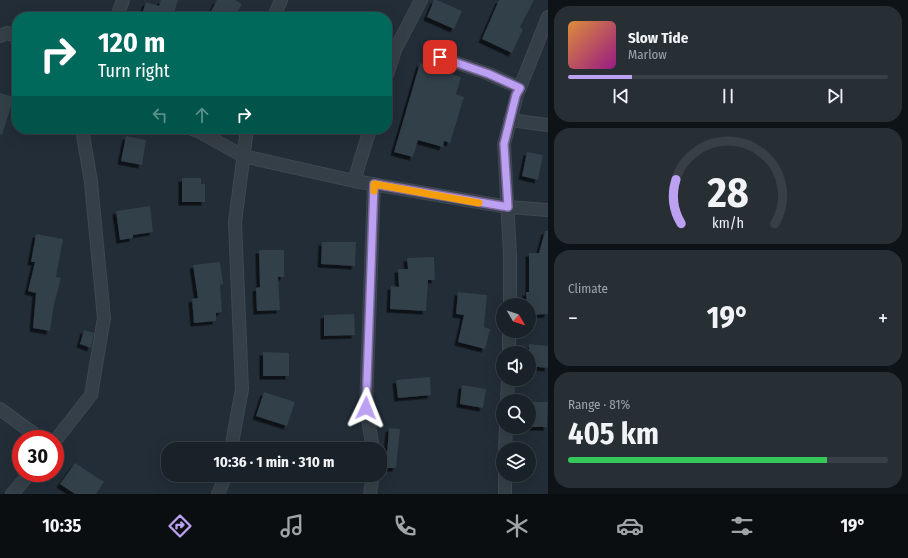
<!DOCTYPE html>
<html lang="en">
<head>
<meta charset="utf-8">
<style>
  :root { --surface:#1a2229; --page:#272f35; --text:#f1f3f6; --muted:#9fa4a8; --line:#383f46; --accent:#bca0f2 }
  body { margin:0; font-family:"Fira Sans Condensed",sans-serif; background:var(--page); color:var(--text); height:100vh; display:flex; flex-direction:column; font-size:15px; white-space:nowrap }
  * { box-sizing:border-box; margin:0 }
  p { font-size:13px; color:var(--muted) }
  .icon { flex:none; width:22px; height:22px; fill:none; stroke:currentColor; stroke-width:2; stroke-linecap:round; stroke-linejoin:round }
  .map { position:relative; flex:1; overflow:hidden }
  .drawer { display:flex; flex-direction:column; gap:6px; padding:6px; background:#0e1317; width:360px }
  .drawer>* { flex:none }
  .guide { position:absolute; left:12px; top:12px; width:380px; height:122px; border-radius:16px; box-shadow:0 4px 16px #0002,0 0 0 1px var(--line); background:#00695c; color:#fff; overflow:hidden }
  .needle { width:26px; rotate:129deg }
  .tools { position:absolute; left:496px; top:298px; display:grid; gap:8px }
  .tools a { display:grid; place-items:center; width:40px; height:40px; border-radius:50%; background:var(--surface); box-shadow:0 4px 16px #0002,0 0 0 1px var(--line); font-size:20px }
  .speed { position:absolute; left:12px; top:430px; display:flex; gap:8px; font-size:20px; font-weight:700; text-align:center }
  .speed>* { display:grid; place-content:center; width:52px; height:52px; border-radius:50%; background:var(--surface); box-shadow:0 4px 16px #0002,0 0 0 1px var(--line); line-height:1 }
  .speed .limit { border:6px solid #d22; background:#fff; color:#111 }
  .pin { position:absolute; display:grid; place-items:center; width:34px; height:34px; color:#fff; margin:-17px; border-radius:8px; box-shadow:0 2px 6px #0006 }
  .me { position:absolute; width:44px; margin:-22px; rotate:2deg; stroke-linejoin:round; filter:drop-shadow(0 0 3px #0008) }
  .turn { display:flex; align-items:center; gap:14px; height:84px; padding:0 20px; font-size:18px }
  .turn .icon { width:52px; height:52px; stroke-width:2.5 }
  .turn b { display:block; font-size:28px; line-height:34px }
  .lanes { display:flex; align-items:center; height:38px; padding:0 20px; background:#0003; justify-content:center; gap:20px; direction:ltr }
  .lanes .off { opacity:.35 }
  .big { font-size:30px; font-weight:700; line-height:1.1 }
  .drawer .widget { flex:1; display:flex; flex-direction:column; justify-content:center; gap:6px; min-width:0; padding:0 14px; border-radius:16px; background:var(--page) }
  .drawer .dial { align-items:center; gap:0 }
  .dial svg { height:104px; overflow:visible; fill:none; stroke:var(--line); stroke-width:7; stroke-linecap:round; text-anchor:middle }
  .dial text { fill:var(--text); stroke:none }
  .song { display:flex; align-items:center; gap:12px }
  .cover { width:48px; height:48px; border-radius:6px; background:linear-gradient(135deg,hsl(30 70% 55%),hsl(310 70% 35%)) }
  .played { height:4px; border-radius:2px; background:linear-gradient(90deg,var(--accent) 20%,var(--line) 20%) }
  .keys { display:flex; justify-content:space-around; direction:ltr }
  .heat { display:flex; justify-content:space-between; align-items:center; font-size:22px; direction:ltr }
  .charge { height:6px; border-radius:3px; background:linear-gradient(90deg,#34c759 81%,var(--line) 0) }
  .trip { position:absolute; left:161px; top:442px; width:226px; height:40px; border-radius:16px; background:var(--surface); box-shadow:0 4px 16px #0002,0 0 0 1px var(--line); font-weight:700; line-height:40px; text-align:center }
  .menu { display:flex; height:64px; justify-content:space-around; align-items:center; background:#0a0e10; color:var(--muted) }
  .menu .icon { width:28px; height:28px }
  .menu .current { color:var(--accent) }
  .menu b { font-size:18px; color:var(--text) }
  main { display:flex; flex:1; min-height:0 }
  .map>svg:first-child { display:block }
  .building { fill:#313f4a; filter:url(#shadow) }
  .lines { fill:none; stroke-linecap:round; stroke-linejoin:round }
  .street-casing { stroke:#3f4851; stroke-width:14 }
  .street { stroke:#353f47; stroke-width:12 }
  .route-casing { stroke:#7a689d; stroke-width:10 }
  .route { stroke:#bca0f2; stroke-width:7 }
  .slow { stroke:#f59e0b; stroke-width:7 }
</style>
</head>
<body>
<main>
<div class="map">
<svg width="548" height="494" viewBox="0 0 548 494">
  <defs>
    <filter id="shadow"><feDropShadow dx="-3.5" dy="3.5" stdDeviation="0" flood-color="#0009"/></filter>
  </defs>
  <rect width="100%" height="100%" fill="#222d37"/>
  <path class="building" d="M161,0H178L173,17H141L146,2L159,6Z
    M217,0H235L242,4L234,17H208Z
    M434,0H437L462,11L454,29L427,17Z
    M499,0H534L520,27L523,29L512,53L482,39Z
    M420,63L447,71V73L461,77L456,94L464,97L450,143L444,141L443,147L418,140L413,157L394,152Z
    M0,93L14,97L2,135L0,134Z
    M126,136L146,140L142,165L121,161Z
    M527,152L543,155L538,180L522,176Z
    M182,178H201V184H205V202H182Z
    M150,206L153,232L133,235V238L120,240L116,211Z
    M545,231H548V314L529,315V305H527L526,292H529V253H539Z
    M36,234L63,239L56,277L61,278L54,304L50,331L33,328L36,293L28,291L35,262H31Z
    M322,242H356L355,266L321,264Z
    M259,250H284V277H278L280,310L257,311L256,288L260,287Z
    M434,257L435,280H428L426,311L390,309L391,286L399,287L398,269H408L407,258Z
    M220,262L223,284L220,285L222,312L216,313V321L194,323L192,299L198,298L193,265Z
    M458,292L487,295L484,327L490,329L485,349L458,342L464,315L456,314Z
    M354,314L355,335L324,336V315Z
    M84,330L94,333L91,348L80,344Z
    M529,344L548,346V368L529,366Z
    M263,352L289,353V376H263Z
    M430,377L431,395L398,398L396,380Z
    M462,385L486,389L483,408L460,404Z
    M264,392L295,402L287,426L256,416Z
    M532,402H548L547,427H529V412H532Z
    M389,428L400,429L396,468H386Z
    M75,463L104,482L96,494H75L60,484Z"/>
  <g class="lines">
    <g class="street-casing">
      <path id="street" d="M117,17L123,0
        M274,17L281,0
        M0,36L7,33L17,36
        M440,57L489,74L520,88
        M387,75L395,50L421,0
        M510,120L548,125
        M192,129L198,131L243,156L354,181L508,207L548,210
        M354,181L370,129
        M510,305V255L504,144L517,95L548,17
        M509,353V331
        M507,401L508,379
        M0,409L41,439
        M55,441L91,395L104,318L91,182L82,129
        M231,449L242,389L235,222L247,129
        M373,449L366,408L374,184
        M505,449L506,427
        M12,494L30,473
        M218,494L226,475
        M370,494L373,475
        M505,494V475"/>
    </g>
    <use href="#street" class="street"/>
  </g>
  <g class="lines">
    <g class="route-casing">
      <path id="route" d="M366,408L374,184L508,207L504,144L516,95L520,88L489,74L440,57"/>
    </g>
    <use href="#route" class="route"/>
    <path class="slow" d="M374,191V184L479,203"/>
  </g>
</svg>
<div class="tools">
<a><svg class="needle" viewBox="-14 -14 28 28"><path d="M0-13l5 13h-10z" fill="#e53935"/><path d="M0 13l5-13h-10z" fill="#9fa4a8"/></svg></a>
<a><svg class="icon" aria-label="sound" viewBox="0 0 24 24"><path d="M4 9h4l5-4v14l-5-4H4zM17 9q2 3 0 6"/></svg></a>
<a><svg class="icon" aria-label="search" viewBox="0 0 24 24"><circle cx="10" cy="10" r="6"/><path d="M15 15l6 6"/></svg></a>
<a><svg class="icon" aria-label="layers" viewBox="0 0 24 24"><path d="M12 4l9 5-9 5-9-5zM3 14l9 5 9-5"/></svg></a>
</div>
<div class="speed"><div class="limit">30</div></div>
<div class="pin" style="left:440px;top:57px;background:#d93025"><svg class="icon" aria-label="arrive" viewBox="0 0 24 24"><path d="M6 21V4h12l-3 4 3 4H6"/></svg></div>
<svg class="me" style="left:366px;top:408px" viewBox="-20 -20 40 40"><path d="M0-17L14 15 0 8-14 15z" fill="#bca0f2" stroke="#fff" stroke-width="4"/></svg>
<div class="trip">10:36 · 1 min · 310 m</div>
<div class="guide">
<div class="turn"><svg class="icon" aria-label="right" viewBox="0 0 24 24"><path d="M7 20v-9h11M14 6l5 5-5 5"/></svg><div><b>120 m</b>Turn right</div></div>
<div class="lanes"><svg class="icon off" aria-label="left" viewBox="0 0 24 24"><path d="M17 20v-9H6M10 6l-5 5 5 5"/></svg><svg class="icon off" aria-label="ahead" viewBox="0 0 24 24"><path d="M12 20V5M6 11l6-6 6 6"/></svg><svg class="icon" aria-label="right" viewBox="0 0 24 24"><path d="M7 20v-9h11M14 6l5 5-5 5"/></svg></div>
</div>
</div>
<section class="drawer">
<div class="widget">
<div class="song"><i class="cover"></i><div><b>Slow Tide</b><p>Marlow</p></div></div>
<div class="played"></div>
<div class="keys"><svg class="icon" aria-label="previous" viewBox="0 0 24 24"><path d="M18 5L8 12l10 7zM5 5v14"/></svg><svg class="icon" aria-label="pause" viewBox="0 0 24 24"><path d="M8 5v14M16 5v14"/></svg><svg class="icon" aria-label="next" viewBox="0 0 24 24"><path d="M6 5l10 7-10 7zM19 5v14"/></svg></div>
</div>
<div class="widget dial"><svg viewBox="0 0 100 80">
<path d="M14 69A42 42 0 1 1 86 69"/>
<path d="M14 69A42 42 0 0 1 10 35" stroke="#bca0f2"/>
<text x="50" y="56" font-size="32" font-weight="700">28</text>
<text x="50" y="72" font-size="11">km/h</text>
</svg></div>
<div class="widget"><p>Climate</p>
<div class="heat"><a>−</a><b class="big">19°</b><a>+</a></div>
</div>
<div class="widget"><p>Range · 81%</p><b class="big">405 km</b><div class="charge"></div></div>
</section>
</main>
<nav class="menu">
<b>10:35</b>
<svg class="icon current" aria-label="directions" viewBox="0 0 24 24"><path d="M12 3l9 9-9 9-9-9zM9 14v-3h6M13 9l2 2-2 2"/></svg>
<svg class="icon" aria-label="music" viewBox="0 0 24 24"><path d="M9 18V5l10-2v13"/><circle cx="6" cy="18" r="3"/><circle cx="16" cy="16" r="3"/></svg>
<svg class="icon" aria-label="phone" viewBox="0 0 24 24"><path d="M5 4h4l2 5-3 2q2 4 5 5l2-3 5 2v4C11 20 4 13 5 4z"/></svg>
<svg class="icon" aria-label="climate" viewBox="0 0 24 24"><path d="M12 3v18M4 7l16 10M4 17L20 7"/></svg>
<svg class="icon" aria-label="car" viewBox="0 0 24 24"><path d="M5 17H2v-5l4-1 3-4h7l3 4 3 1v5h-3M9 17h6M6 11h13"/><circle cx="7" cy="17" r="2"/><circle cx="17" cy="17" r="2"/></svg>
<svg class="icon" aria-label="filters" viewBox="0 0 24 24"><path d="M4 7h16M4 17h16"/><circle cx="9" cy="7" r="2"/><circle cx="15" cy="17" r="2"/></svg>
<b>19°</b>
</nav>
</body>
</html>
